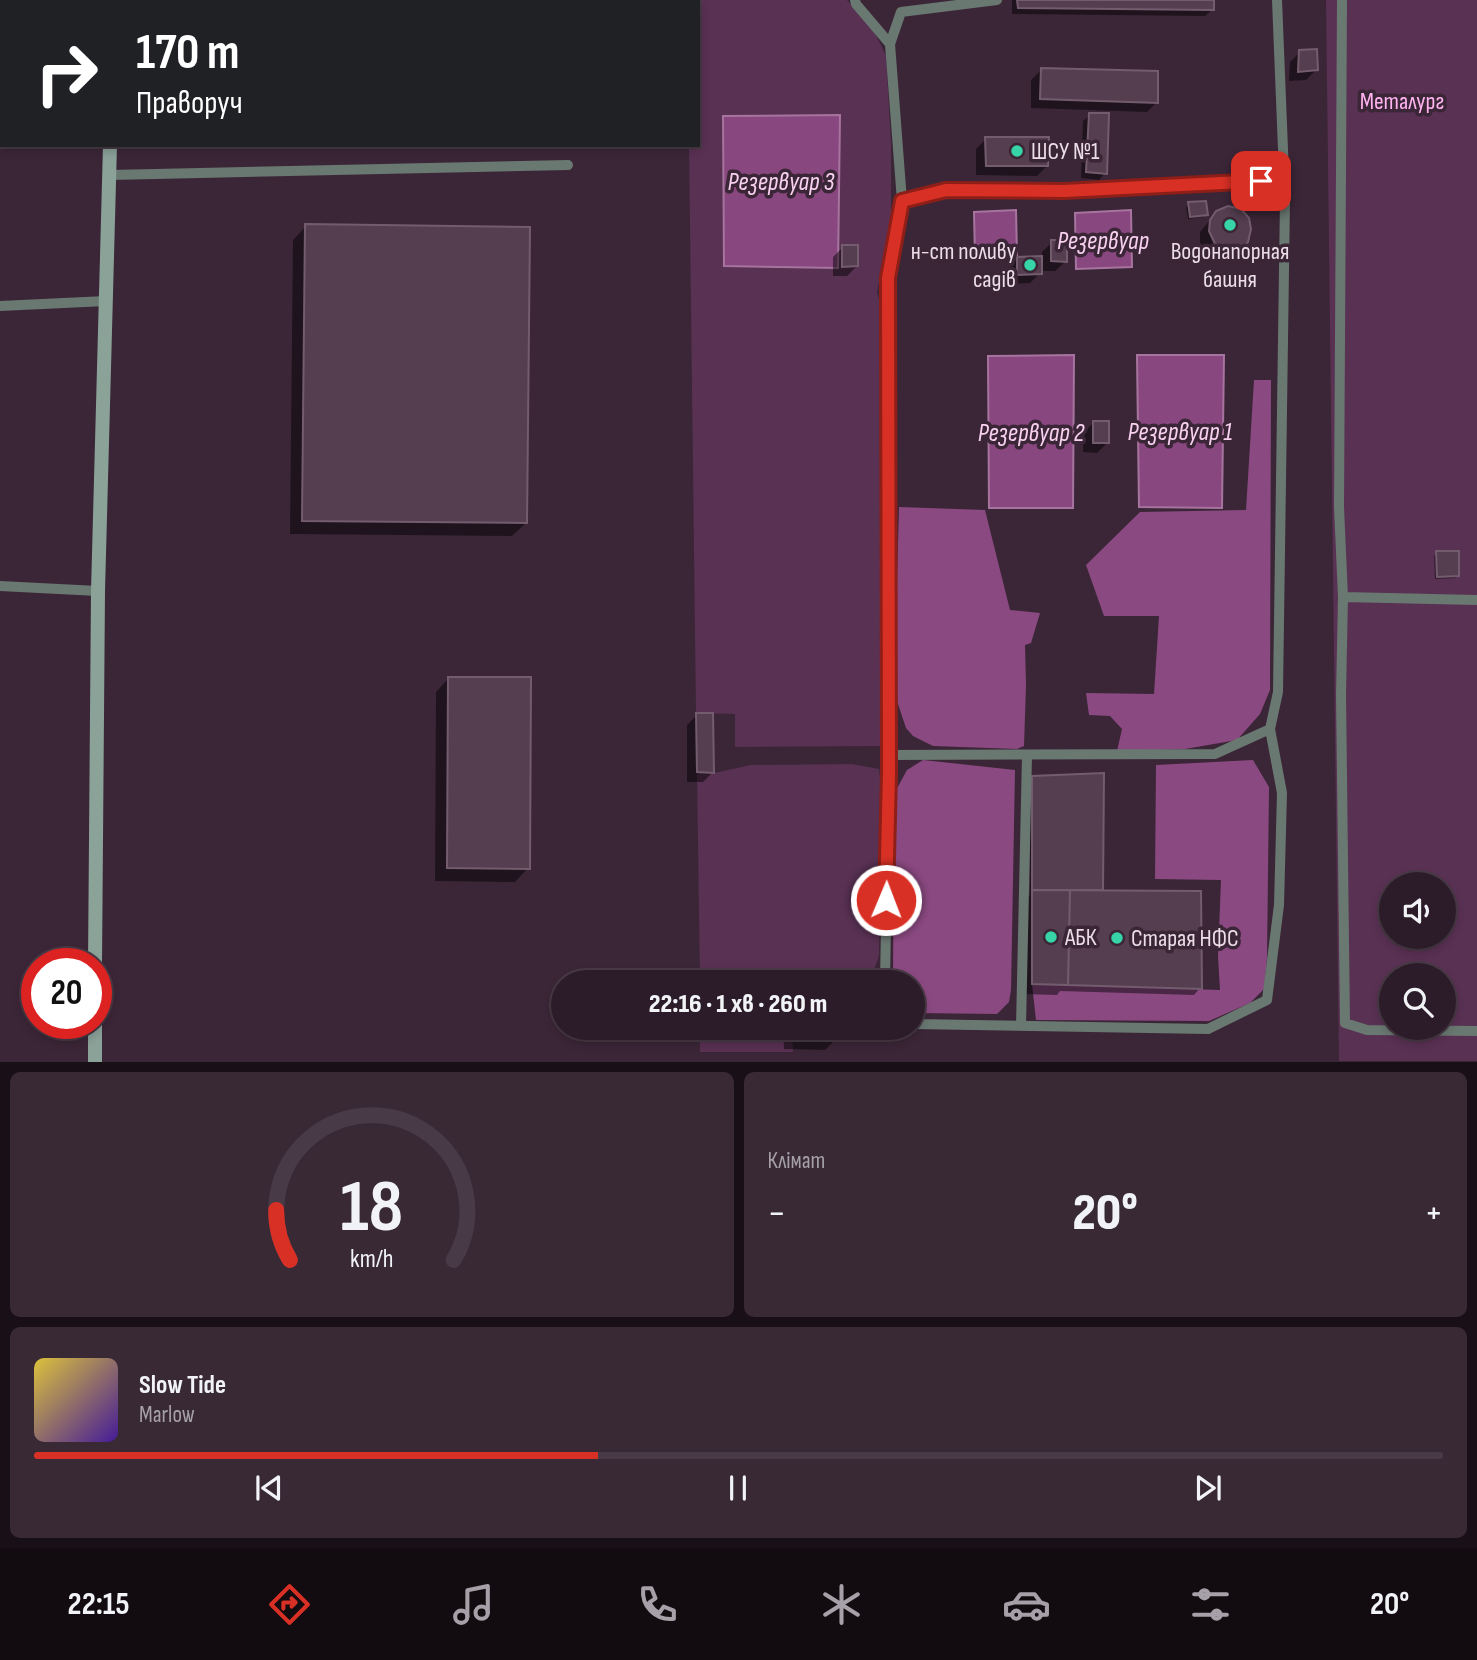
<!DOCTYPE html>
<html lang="uk">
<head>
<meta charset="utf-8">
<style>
  :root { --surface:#2c1c29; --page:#382935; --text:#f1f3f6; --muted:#a6a1a8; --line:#483a46; --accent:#d93025 }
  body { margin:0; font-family:"Sofia Sans Condensed",sans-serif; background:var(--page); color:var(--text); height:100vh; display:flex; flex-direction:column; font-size:26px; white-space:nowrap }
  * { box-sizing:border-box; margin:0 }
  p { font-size:23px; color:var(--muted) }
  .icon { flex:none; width:38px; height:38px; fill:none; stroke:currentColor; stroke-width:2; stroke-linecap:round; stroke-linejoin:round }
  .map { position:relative; height:1062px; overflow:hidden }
  .drawer { display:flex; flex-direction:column; gap:10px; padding:10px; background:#180f17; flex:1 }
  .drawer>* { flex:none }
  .hud { position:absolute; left:0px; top:0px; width:700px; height:147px; box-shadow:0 4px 10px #0003,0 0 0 2px var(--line); background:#202124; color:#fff; overflow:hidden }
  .fabs { position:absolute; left:1379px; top:872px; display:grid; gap:14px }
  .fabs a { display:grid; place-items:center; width:77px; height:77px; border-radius:50%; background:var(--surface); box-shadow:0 4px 10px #0003,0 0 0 2px var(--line); font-size:35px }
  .speed { position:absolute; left:21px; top:948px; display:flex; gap:14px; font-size:35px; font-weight:700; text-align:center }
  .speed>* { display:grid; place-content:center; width:91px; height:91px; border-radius:50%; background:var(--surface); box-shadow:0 4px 10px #0003,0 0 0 2px var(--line); line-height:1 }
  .speed .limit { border:10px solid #d22; background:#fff; color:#111 }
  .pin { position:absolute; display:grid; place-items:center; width:60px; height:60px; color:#fff; margin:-30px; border-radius:14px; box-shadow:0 4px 10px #0006 }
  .me { position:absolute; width:77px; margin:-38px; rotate:1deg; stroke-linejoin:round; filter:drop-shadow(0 0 5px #0008) }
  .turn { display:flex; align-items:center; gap:24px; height:147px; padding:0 21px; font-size:32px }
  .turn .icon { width:91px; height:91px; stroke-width:2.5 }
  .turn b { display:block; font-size:49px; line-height:60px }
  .big { font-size:52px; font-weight:800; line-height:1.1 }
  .drawer .card { flex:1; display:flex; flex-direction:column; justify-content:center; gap:10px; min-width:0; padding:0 24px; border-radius:10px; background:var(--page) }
  .drawer .dial { align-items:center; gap:0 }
  .dial svg { height:182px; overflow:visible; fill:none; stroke:var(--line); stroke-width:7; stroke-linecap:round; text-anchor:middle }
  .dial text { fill:var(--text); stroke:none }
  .song { display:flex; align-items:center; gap:21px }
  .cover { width:84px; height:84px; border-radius:10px; background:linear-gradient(135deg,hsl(50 70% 55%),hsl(260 70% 35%)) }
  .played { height:7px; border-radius:4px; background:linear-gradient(90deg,var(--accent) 40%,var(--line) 40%) }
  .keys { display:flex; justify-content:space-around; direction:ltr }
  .heat { display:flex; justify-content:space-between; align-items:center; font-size:38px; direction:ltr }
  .drawer .tiles { flex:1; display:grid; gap:10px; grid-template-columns:1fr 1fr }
  .card:last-child { grid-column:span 2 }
  .trip { position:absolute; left:551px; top:970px; width:374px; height:70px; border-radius:35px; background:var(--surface); box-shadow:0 4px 10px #0003,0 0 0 2px var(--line); font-weight:800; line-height:70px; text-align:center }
  .tabs { display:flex; height:112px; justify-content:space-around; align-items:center; background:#120b10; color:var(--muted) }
  .tabs .icon { width:49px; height:49px }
  .tabs .selected { color:var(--accent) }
  .tabs b { font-size:32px; color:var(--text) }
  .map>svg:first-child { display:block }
  .green { fill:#593153; fill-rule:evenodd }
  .forest { fill:#8b4981 }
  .water { fill:#88477e; stroke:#a6749e; stroke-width:2 }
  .shadow { fill:#0007 }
  .building { fill:#543e50; stroke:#745c6f; stroke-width:2 }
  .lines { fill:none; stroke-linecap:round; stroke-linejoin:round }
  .lane { stroke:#6a7872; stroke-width:10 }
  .secondary { stroke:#8ba299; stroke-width:14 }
  .route-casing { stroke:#8d1f18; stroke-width:18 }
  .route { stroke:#d93025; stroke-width:12 }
  .poi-dot { fill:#36d4a7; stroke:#3b2637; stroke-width:2.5 }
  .labels { text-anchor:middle; stroke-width:7; stroke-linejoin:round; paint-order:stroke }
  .park-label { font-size:24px; fill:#ffb4f1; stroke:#3b2637 }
  .poi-label { font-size:24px; fill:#ecdee9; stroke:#3b2637; text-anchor:start }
  .water-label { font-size:26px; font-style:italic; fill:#f7d1ef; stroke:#3b2637 }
</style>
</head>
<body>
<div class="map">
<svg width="1477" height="1062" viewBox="0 0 1477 1062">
  <rect width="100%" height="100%" fill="#3b2637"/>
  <path class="green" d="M687,0H847L876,35L886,56L891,144V223L877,292L883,316L882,746L735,747V714L696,713L689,145H698V2Z
    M1326,0H1477V1061H1339ZM1391,884H1444V936H1391ZM1391,975H1444V1027H1391Z
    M852,764L879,769L882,794L879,955C876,967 872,975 861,982H700L697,772L714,773L751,765Z
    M700,1027H792L793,1052H700Z"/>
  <path class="forest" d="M1254,380H1271L1270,690L1260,714L1237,740L1185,749L1117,751L1122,729L1110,716L1089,715L1086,693L1154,694L1159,616H1104L1086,565L1140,512L1246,510Z
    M899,507L985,510L1010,610L1040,613L1031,643L1025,645L1026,685L1024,746L1017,749L933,746L913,736L906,728L897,701L896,618Z
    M923,760L1015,770L1011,990L1009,1002L997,1014L914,1013V982H893L894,794L907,770Z
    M1253,760L1269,787L1267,958L1264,989L1250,1003L1209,1021L1036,1020L1032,984L1220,990L1218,957L1221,880L1155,879L1156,765Z"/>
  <path class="water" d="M840,115L838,268L724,266L723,116Z
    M1016,210L1017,257L975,258L974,212Z
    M1131,210L1132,267L1076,269L1075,213Z
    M1074,355L1073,508H989L988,356Z
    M1137,355H1224L1222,508L1139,507Z"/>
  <path class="shadow" d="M642,0H685V2H642Z
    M1012,0H1212V10L1205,16L1012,14Z
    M1300,52L1316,70L1306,80L1289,81L1290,62Z
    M1041,70L1157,102L1147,112L1031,108V80Z
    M1090,115L1105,173L1099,180L1081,178L1083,121Z
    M986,139L1047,166L1037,176L976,175V149Z
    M1189,204L1206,214L1203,217L1188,219L1186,207Z
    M1217,212L1241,247L1231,258L1221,260L1205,254L1200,242V232Z
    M306,226L526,523L512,536L290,534L293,240Z
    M1052,242L1066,261L1055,271H1040V273L1030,283L1008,284V268L1018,258H1042V252Z
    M843,247L857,266L847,276H833V257Z
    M1093,423L1107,443L1097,453L1083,452V433Z
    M1437,553L1458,575L1455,578L1435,579L1434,556Z
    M449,678L528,868L515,882L435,881L436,692Z
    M697,715L713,772L703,782H687V725Z
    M1032,778L1101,890L1098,892L1200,988L1194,995L1060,991L1057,995L1023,994L1022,902L1030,895V780Z
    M783,1027H835V1040L825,1050L784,1049Z"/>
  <path class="building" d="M1017,0H1214V10L1018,8Z
    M1317,49L1318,70L1298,72L1299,50Z
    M1041,68L1158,71V103L1040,99Z
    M1089,113H1109L1107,174L1086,172Z
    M985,137H1049L1048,166H986Z
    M1206,201L1208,215L1190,217L1188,202Z
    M1228,206L1241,209L1249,218L1251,229L1248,242L1243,248L1232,251L1225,250L1215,244L1209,231L1210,220L1216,211Z
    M305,224L530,227L527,523L302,521Z
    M1051,240H1067V262L1051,261Z
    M842,245H858V266L842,267Z
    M1042,256V274L1017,275V257Z
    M1093,421H1109V443H1093Z
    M1436,551H1459V576L1437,577Z
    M448,677H531L530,869L447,868Z
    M696,713H713L714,773L697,772Z
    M1104,773L1103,890H1032V776Z
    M1032,890L1201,891L1202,989L1032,984Z
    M1032,890H1070L1068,985L1032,984Z
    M793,1027H837V1041L793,1040Z"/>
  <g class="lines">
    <path class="lane" d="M855,0L856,4L890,44L902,201L888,278L889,755
      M1342,0L1339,507L1343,597L1341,695L1345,1023L1367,1030L1477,1031
      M890,44L901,12L997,0
      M110,175L568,165
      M902,201L946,189L1064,190L1285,180
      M0,306L106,301
      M0,586L98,591
      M1343,597L1477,600
      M885,982L889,755L1215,754L1270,729
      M914,1024L1208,1029L1267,1000L1279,905L1282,793L1270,729L1278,692L1285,199L1277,0
      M1021,1026L1027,755"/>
    <path class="secondary" d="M108,0V2
      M95,964L98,591L110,145
      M95,1062V1024"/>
  </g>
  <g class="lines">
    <g class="route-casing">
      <path id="route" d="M886,900L889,773L888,278L902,201L946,190L1064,191L1261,181"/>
    </g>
    <use href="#route" class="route"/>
  </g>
  <g class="poi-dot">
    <circle cx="1017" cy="151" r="7"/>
    <circle cx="1230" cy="225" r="7"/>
    <circle cx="1030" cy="265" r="7"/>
    <circle cx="1051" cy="937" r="7"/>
    <circle cx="1117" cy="938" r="7"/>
  </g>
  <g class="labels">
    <g class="park-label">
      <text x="1402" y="109">Металург</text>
    </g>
    <g class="poi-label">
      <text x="1031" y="159">ШСУ №1</text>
      <text x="1016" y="259" text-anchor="end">н-ст поливу<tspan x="1016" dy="28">садів</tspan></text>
      <text x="1230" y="259" text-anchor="middle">Водонапорная<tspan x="1230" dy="28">башня</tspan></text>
      <text x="1065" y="945">АБК</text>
      <text x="1131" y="946">Старая НФС</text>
    </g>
    <g class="water-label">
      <text x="781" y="190">Резервуар 3</text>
      <text x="1103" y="249">Резервуар</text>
      <text x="1180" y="440">Резервуар 1</text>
      <text x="1031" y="441">Резервуар 2</text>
    </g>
  </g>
</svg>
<div class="fabs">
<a><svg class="icon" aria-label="sound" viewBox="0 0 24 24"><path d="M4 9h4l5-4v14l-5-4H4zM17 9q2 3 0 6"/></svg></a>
<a><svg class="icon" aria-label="search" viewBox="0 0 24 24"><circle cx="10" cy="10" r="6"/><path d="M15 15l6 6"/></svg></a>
</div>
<div class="speed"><div class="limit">20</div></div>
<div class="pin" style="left:1261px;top:181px;background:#d93025"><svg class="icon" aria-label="arrive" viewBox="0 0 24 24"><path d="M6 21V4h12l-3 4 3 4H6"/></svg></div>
<svg class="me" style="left:886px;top:900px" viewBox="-20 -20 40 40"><circle r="17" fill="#d93025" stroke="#fff" stroke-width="3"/><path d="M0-11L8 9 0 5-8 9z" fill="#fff"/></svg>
<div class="trip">22:16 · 1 хв · 260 m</div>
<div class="hud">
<div class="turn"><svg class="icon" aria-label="right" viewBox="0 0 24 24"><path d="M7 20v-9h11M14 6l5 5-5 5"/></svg><div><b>170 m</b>Праворуч</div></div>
</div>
</div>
<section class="drawer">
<div class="tiles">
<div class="card dial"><svg viewBox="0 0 100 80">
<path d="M14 69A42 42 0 1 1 86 69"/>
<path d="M14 69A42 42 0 0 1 8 47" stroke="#d93025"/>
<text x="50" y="56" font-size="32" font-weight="700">18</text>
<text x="50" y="72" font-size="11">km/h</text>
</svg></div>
<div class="card"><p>Клімат</p>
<div class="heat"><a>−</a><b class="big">20°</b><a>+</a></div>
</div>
<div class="card">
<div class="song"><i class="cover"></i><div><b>Slow Tide</b><p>Marlow</p></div></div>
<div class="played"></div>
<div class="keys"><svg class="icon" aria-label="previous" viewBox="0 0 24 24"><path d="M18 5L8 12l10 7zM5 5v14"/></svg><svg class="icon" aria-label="pause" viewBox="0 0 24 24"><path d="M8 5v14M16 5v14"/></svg><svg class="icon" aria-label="next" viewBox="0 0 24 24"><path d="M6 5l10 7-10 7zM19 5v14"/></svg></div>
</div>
</div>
</section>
<nav class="tabs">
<b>22:15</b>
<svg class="icon selected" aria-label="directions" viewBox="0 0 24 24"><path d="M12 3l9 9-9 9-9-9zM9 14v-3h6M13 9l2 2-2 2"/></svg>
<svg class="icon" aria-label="music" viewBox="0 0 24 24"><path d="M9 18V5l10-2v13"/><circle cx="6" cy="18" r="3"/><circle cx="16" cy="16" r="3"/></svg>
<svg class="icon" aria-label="phone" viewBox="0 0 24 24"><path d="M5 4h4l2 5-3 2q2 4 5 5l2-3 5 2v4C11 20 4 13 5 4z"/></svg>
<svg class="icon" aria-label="climate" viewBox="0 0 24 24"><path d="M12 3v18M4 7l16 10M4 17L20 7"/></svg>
<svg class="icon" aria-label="car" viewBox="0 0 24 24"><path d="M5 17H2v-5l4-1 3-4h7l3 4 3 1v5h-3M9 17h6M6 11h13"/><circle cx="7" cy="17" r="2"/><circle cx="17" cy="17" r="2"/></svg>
<svg class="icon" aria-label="filters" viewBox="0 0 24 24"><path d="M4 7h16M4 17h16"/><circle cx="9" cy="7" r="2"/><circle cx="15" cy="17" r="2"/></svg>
<b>20°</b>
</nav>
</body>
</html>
